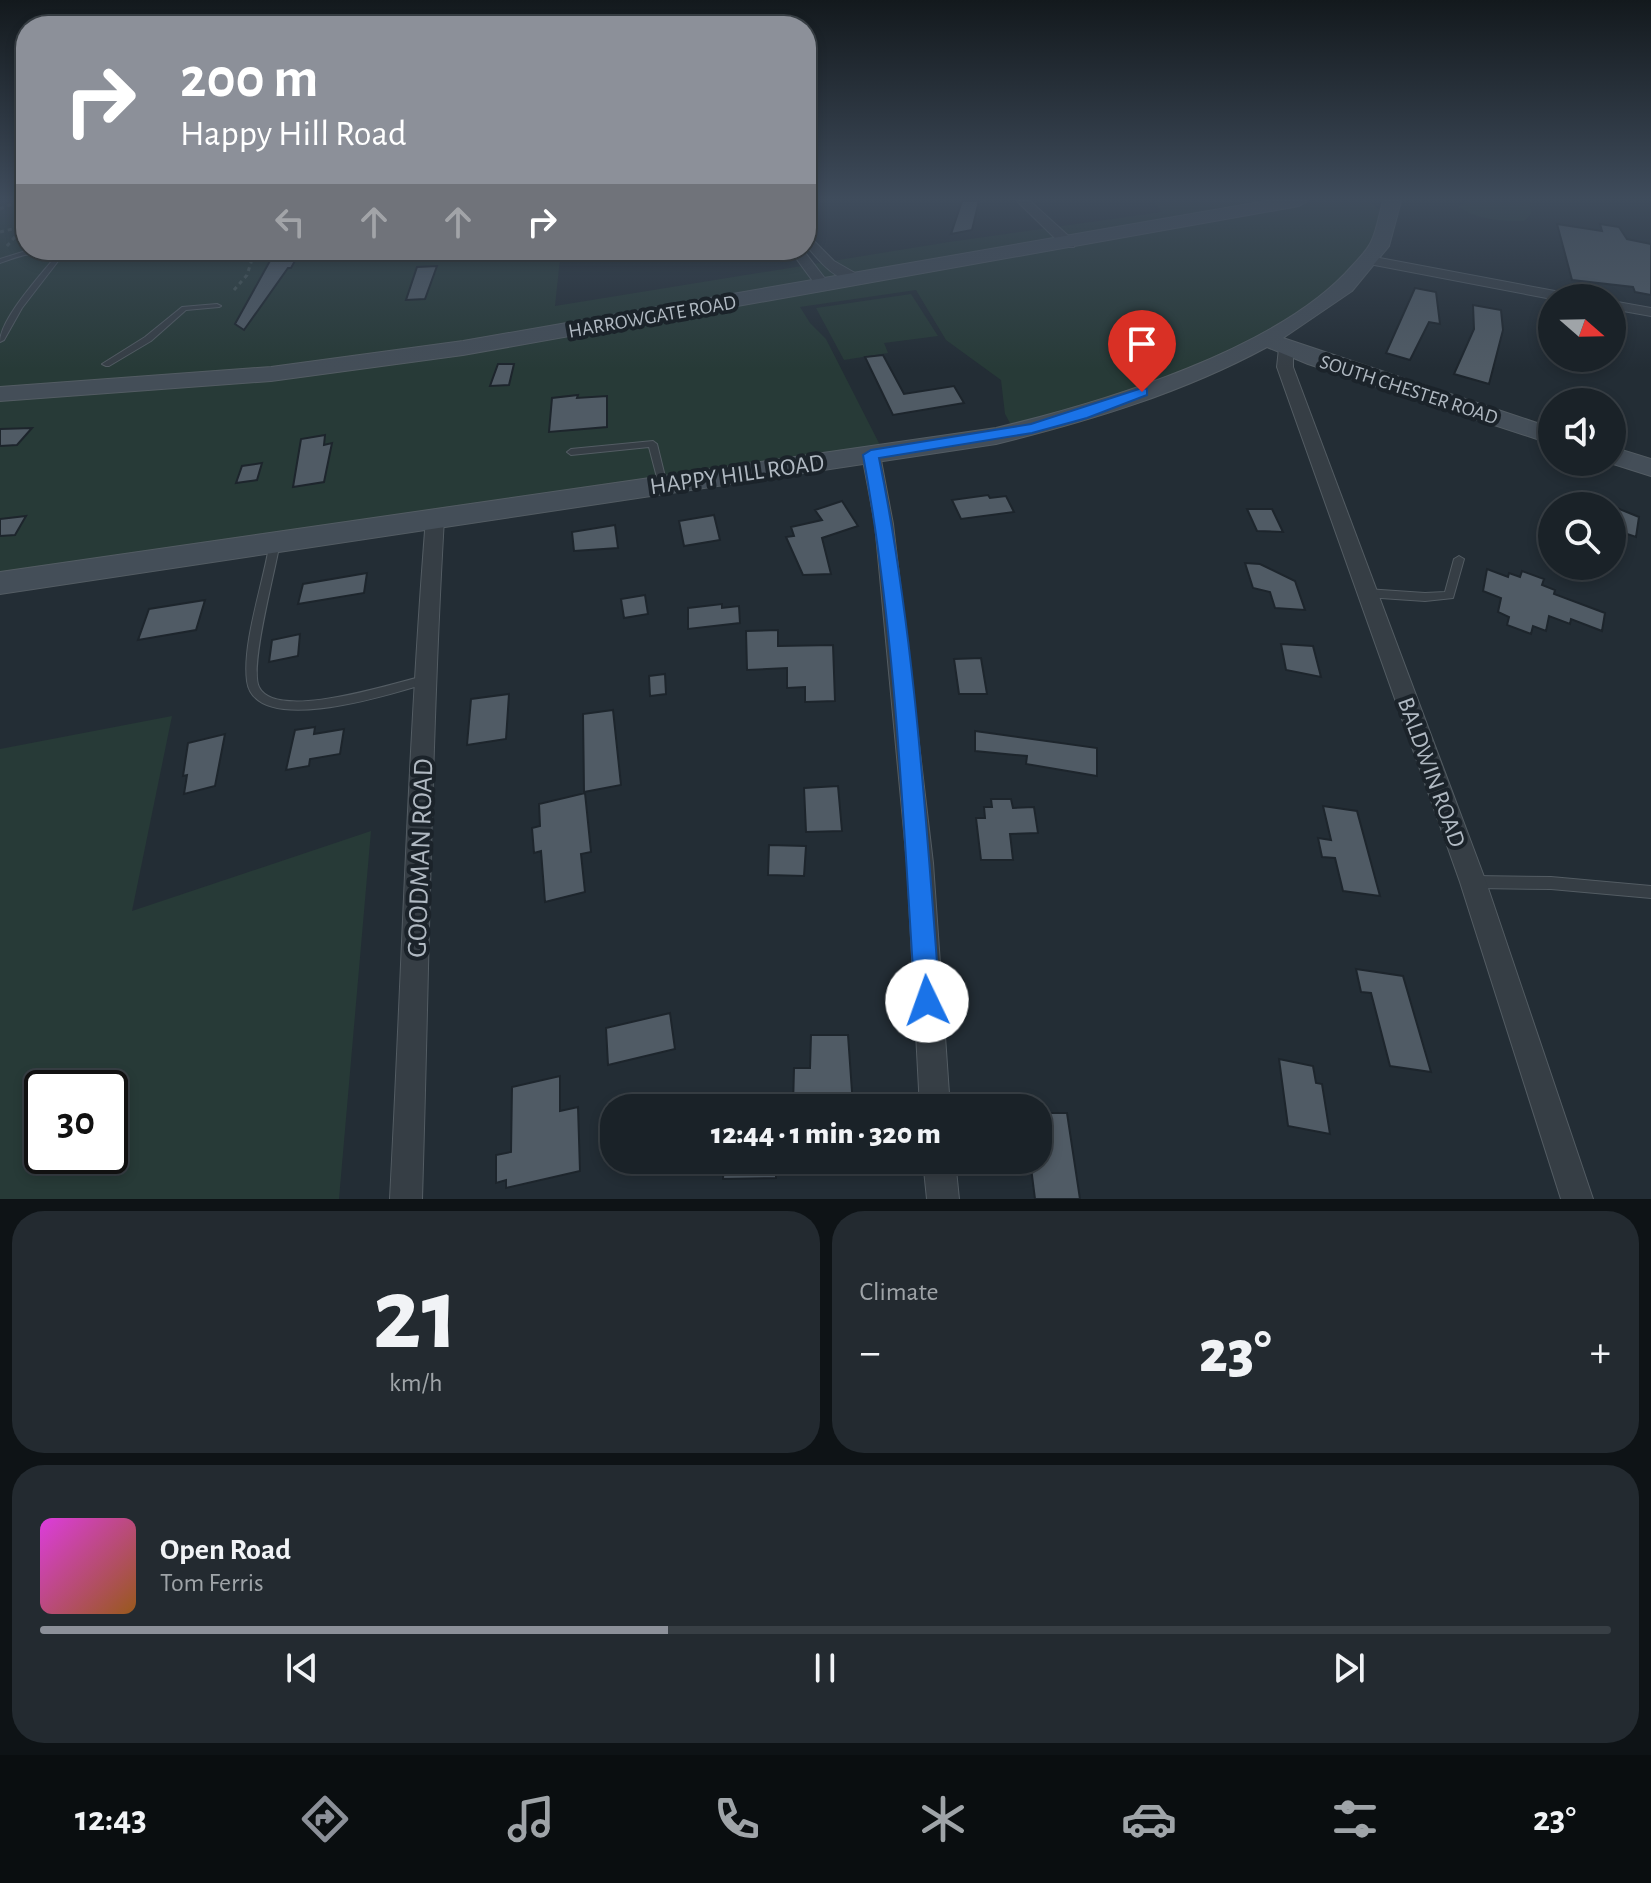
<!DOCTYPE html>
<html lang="en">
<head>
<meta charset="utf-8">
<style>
  :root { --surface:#1a2228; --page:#232a30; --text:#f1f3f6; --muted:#9fa4a8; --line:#383f45; --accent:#8c9099 }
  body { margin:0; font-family:"Alegreya Sans",sans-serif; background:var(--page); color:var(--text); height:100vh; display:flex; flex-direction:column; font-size:30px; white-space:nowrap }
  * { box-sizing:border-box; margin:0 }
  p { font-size:26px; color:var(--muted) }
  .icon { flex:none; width:44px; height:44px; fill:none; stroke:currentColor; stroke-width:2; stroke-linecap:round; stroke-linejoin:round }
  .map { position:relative; height:1199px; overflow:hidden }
  .panel { display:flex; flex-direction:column; gap:12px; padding:12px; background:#0e1316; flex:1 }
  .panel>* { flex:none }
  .banner { position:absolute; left:16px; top:16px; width:800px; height:244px; border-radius:32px; box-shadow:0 4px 12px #0003,0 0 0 2px var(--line); background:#8c9099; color:#fff; overflow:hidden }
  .needle { width:52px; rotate:110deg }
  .controls { position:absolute; left:1538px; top:284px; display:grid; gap:16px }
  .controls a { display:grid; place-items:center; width:88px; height:88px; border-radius:50%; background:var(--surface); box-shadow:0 4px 12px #0003,0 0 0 2px var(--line); font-size:40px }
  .speed { position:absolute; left:24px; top:1070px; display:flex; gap:16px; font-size:40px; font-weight:700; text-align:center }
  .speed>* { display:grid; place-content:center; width:104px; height:104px; border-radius:50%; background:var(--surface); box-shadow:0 4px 12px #0003,0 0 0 2px var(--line); line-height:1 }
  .speed .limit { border:4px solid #111; border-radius:12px; background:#fff; color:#111 }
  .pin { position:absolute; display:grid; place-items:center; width:68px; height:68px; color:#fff; margin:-82px -34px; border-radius:50% 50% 50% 0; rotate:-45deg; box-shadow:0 0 8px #0007 }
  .pin .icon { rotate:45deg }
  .me { position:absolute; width:88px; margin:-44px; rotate:357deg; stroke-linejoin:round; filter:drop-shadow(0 0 6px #0008) }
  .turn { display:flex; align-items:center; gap:28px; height:168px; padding:0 32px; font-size:36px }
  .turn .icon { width:104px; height:104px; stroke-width:2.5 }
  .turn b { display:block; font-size:56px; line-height:68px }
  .lanes { display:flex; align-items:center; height:76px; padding:0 32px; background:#0003; justify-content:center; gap:40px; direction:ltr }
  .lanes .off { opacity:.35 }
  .big { font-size:60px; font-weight:800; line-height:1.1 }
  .panel .tile { flex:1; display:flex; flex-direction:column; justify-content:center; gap:12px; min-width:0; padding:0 28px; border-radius:32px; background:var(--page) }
  .panel .dial { align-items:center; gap:0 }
  .dial b { font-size:104px; line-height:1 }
  .song { display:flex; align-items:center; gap:24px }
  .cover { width:96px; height:96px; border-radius:12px; background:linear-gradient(135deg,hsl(300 70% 55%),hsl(30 70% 35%)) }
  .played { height:8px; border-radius:4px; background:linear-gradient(90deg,var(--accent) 40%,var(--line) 40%) }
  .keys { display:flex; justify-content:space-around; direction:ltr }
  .heat { display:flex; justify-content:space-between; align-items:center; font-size:44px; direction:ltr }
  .panel .tiles { flex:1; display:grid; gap:12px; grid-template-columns:1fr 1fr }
  .tile:last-child { grid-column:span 2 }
  .trip { position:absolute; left:600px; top:1094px; width:452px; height:80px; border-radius:32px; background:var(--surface); box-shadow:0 4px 12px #0003,0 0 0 2px var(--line); font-weight:800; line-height:80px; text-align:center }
  .tabs { display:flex; height:128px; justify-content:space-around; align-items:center; background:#0a0e10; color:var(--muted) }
  .tabs .icon { width:56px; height:56px }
  .tabs .active { color:var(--accent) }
  .tabs b { font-size:36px; color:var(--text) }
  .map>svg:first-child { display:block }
  .green { fill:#273a37; fill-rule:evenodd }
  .building { fill:#505b65; stroke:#1d252c; stroke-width:2 }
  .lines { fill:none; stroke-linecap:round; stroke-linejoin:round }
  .lane-casing { stroke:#535c63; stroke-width:2 }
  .street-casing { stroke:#535c63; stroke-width:2 }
  .secondary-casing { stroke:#535c63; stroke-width:2 }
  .path { stroke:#465756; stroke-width:3; stroke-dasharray:4 4; stroke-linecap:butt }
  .lane { fill:#363e45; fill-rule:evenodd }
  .street { fill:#363e45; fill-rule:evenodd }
  .secondary { fill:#444e58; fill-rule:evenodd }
  .route { fill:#1a73e8; stroke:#114b97; stroke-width:2 }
  .labels { text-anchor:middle; stroke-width:8; stroke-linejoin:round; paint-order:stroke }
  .far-street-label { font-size:20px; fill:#b0b9c2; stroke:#1b232a }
  .street-label { font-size:24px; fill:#b0b9c2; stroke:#1b232a }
  .near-street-label { font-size:28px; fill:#b0b9c2; stroke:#1b232a }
</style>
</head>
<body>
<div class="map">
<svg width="1651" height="1199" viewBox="0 0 1651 1199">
  <rect width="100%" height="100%" fill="#232d35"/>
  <path class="green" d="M0,201H26V250H561L555,306L949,242L1162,212L1153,201H1368L1390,217L1342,291L1209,365L1015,432L1005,414L1001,380L946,340L916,290L800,307L810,323L826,339L884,453L0,584Z
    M1466,201H1530L1531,214L1524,221C1501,221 1479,220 1458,207Z
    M911,294L938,336L884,343L888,353L844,360L816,308Z
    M172,716L132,911L371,831L339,1199H0V749ZM42,1088H110V1156H42Z"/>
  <path class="building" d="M962,201H979L972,230L951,234Z
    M1557,224L1602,231L1600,224L1619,227L1627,239L1651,244V295L1635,292L1633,287L1572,280Z
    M276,250H301L291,268H288L244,330L235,324Z
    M437,266L425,299L406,300L417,267Z
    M1415,288L1436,292L1440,324L1429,322L1410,360L1386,353Z
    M1473,305L1501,310L1503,330L1489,384L1454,374L1474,329Z
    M883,355L904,394L954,386L964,403L893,415L865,357Z
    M498,364H514L509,385L490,386Z
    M578,395L577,398L607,396V427L549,432L552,398Z
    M32,428L17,445L0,446V429Z
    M325,435L324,445L332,443L324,482L293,487L301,439Z
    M262,463L257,480L236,483L242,466Z
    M988,495L990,498L1006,496L1014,512L961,519L952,500Z
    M842,501L858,526L822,538L831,574L803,575L786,537L794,536L791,527L822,520L815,510Z
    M1612,506L1639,517L1636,537L1612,529Z
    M1247,509H1272L1283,532L1257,531Z
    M714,515L720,540L684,546L679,521Z
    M26,516L15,535L0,536V519Z
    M615,525L618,548L574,551L572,532Z
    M1245,563L1260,564L1295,581L1305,610L1275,608L1270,592L1253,588Z
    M1487,569L1508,577L1509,573L1520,577L1522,571L1544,579L1542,585L1555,590L1554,594L1605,613L1602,631L1571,619L1570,624L1549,616L1546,631L1533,626L1531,634L1507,625L1509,617L1498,612L1501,598L1483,591Z
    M367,573L364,593L298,604L303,584Z
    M645,595L648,614L624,618L621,599Z
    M205,600L196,630L138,640L149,609Z
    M722,604V608L739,606L740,623L688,629V608Z
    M778,630V646L833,645L835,701L805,702V687L787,688V668L747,670L746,631Z
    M300,634L298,656L269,662L272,640Z
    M1281,644L1313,646L1321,677L1286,670Z
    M981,658L987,694H959L954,659Z
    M665,674L666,694L650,696L649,676Z
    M509,694L506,739L467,745L471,699Z
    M613,710L621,785L584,792L583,714Z
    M315,727L314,734L344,729L340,754L310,759L309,766L286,770L295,730Z
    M975,731L1097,748V776L1026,764L1027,756L975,751Z
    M225,734L215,786L184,794L187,775L183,776L188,743Z
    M838,786L842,831L806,832L804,788Z
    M585,793L591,852L581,854L585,892L545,902L541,851L534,853L532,828L540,826L539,804Z
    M991,799H1011L1013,808L1034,807L1038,833L1010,834L1013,860H981L976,818H985L984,807H992Z
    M1323,806L1357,811L1380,896L1343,891L1335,858L1322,857L1318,838L1331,840Z
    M769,845L806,846L804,876L768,875Z
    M1356,969L1403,976L1431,1072L1390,1066L1371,993L1361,992Z
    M670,1013L675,1049L608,1065L606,1028Z
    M811,1035H848L853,1106H793L794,1068H810Z
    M1279,1059L1313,1066L1316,1083L1322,1084L1330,1134L1288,1126Z
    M560,1076V1111L578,1107L580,1171L506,1188V1180L496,1183V1155L511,1152L512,1087Z
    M1038,1113H1067L1080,1199H1035L1030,1160H1038Z
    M724,1160H776V1178L723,1179Z"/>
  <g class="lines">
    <g class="lane-casing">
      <path id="lane" d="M29,250H47L62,256L22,308L4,340L0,342C0,319 40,276 55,257C36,249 19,256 0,263V259Z
        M217,304L221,306L219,307L186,310L151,341L109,366H106L102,364L145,337L182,307Z
        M653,441L657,444L667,485L663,488L659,485L649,447L571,455L567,452L571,449Z
        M275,538L280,541C276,569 249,667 259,687C276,722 394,683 424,676L428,677L429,680L428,683C394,693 255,739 247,681C242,642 264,582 270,541Z
        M1459,556L1464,559L1453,598L1425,601L1366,597L1361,593L1366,589L1425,593L1445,592L1454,559Z
        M1475,876L1551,877L1651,886V898L1551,889L1475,888L1470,886L1469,882L1470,878Z"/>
    </g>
    <g class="street-casing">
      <path id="street" d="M1017,201H1030L1074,241V247H1064Z
        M806,233L834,261L862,277V283C839,285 819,261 806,245Z
        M790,250H803L830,285L828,288H818Z
        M1369,256L1571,294L1578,298L1552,299L1364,263V257Z
        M1612,301L1651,308V316L1612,309Z
        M1286,344L1293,348V367L1486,882L1593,1199H1561L1460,882L1277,367L1279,348Z
        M871,450L880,455L893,524L933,863L950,1108H920L907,863L875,524L862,455Z
        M435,512L444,518C431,745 429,972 422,1199H390C402,972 408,745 426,518Z
        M923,1160H955L959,1199H927Z"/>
    </g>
    <g class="secondary-casing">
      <path id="secondary" d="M1266,201H1308L1299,206L463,355L271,381L0,401V387L271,367L463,341Z
        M1383,201H1401L1389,246L1352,291L1283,338L1552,428V444L1308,364L1267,347C1182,393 1089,421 996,444L0,594V572L996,428C1102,403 1280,349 1352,266C1358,259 1367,251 1371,242C1377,230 1379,215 1383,201Z
        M1612,447L1651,459V476L1607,462H1612Z"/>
    </g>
    <path class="path" d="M0,209L19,201
      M0,232L21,227
      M7,246L26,224
      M103,250L101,253L127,250
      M234,290L247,275L255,250"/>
    <use href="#lane" class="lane"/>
    <use href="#street" class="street"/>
    <use href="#secondary" class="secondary"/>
  </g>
  <linearGradient id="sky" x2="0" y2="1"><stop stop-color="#13191d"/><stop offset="0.54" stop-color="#3f4c5c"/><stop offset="1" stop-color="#3f4c5c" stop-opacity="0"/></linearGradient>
  <rect width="1651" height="369" fill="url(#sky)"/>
  <path class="route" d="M1142,388L1147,389V395L1087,418L1032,433L879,458C915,634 926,823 940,1001L936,1010L927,1014L918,1010L915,1001C903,819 896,634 863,455L871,450L1031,424Z"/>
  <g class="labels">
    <g class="far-street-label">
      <text transform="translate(652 316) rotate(-10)" y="7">HARROWGATE ROAD</text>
      <text transform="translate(1409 389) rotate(18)" y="7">SOUTH CHESTER ROAD</text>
    </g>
    <g class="street-label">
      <text transform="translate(737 474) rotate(-8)" y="8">HAPPY HILL ROAD</text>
      <text transform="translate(1432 772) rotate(70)" y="8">BALDWIN ROAD</text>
    </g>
    <g class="near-street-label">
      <text transform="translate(419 858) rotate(-88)" y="10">GOODMAN ROAD</text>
    </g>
  </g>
</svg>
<div class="controls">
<a><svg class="needle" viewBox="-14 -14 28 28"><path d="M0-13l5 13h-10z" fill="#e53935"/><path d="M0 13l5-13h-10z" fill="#9fa4a8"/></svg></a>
<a><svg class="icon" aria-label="sound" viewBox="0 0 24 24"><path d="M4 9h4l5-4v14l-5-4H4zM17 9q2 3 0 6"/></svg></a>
<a><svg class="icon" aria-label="search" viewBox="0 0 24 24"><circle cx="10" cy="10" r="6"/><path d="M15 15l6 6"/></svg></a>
</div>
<div class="speed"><div class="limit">30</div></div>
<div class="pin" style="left:1142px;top:392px;background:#d93025"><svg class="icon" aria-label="arrive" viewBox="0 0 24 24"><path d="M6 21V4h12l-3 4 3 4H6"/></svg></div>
<svg class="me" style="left:927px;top:1001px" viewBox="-20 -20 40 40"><circle r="19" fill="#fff"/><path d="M0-13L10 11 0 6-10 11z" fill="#1a73e8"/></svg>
<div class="trip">12:44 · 1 min · 320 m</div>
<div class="banner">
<div class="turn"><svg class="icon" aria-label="right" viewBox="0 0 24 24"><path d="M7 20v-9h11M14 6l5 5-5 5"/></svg><div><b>200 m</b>Happy Hill Road</div></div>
<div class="lanes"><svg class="icon off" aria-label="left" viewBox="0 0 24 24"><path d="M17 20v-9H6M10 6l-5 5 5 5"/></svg><svg class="icon off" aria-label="ahead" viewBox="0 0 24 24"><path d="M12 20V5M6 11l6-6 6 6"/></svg><svg class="icon off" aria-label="ahead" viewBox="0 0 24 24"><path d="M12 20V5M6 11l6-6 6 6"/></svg><svg class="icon" aria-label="right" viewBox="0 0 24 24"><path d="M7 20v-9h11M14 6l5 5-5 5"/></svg></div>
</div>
</div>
<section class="panel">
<div class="tiles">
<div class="tile dial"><b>21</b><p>km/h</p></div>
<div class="tile"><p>Climate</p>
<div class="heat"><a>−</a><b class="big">23°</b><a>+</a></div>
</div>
<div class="tile">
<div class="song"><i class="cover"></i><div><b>Open Road</b><p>Tom Ferris</p></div></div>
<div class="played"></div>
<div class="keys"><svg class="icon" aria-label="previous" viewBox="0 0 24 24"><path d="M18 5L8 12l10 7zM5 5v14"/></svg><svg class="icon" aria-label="pause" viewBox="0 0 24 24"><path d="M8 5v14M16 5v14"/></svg><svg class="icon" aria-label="next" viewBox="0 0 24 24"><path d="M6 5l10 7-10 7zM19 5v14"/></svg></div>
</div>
</div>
</section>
<nav class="tabs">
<b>12:43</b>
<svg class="icon active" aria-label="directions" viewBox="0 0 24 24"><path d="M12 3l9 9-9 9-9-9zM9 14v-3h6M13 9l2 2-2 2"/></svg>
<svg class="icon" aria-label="music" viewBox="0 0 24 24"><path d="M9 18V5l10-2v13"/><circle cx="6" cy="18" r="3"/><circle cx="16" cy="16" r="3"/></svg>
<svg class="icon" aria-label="phone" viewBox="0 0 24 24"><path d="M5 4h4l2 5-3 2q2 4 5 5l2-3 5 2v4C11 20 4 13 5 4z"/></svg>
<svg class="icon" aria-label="climate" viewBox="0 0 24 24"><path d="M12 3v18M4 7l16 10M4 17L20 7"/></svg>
<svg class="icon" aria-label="car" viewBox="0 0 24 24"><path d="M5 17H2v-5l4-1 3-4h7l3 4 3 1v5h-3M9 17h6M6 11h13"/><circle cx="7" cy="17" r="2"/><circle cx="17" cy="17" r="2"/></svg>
<svg class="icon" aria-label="filters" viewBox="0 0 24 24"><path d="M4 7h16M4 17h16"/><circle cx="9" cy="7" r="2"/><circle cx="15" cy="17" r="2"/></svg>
<b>23°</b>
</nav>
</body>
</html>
